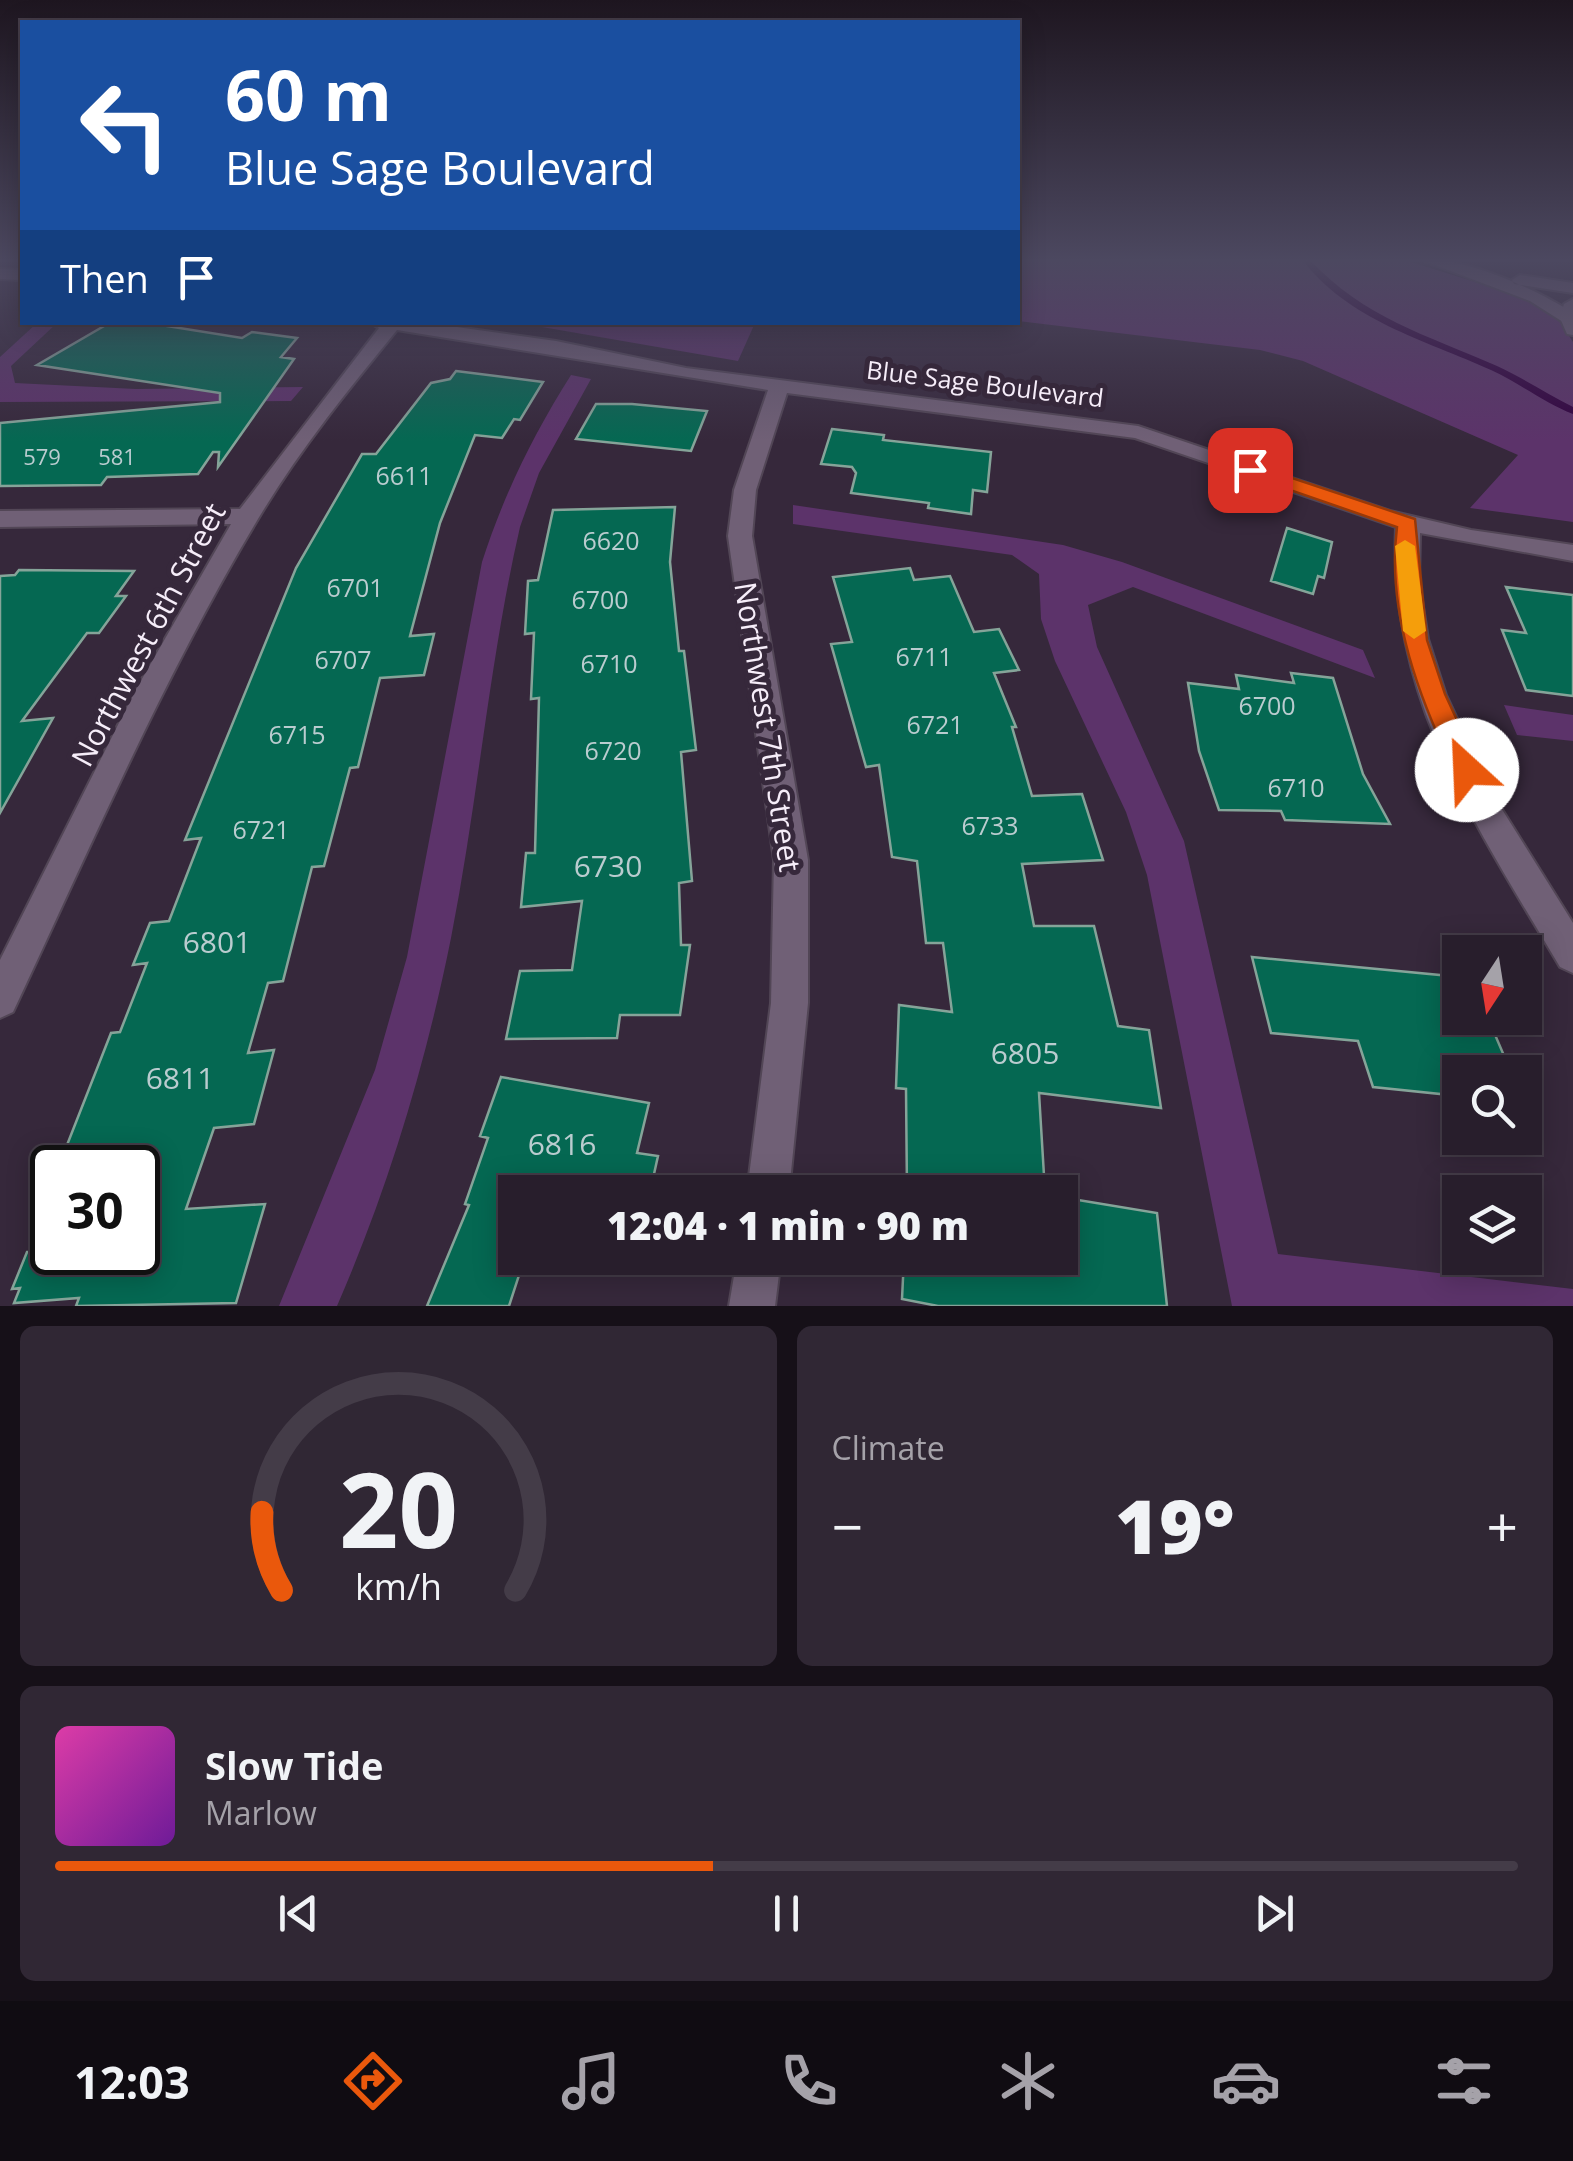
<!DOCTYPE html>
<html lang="en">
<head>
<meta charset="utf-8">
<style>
  :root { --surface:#281e2c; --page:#302734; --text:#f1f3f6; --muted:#a5a2a9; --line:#443c48; --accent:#ea580c }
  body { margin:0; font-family:"Open Sans",sans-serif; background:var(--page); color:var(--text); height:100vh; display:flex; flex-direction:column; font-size:38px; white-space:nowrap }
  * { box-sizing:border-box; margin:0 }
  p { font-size:32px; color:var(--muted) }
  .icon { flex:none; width:55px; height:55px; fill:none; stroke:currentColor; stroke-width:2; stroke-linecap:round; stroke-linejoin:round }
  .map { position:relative; height:1306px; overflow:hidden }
  .side { display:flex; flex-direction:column; gap:20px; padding:20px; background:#161018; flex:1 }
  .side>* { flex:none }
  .top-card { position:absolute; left:20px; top:20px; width:1000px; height:305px; border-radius:0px; box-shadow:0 5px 25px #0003,0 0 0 2px var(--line); background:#1a4fa0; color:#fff; overflow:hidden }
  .needle { width:65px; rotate:192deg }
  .buttons { position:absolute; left:1442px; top:935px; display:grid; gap:20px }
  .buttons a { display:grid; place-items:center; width:100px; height:100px; border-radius:0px; background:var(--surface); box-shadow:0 5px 25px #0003,0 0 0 2px var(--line); font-size:50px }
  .speed { position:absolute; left:30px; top:1145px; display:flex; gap:20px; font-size:50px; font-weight:700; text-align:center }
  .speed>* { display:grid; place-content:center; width:130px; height:130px; border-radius:50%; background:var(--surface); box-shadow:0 5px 25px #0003,0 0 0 2px var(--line); line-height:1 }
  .speed .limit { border:5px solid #111; border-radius:15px; background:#fff; color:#111 }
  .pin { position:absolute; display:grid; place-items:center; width:85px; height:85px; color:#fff; margin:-42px; border-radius:20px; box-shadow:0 5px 15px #0006 }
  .me { position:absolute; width:110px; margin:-55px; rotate:335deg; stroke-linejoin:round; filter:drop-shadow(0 0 8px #0008) }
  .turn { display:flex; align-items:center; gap:35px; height:210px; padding:0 40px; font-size:45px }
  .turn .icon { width:130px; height:130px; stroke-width:2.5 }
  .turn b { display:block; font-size:70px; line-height:85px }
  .then { display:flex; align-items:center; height:95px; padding:0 40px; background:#0003; gap:20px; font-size:38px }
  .big { font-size:75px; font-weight:800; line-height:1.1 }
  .side .card { flex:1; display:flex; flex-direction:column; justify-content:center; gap:15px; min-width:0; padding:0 35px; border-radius:15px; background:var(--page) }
  .side .dial { align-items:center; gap:0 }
  .dial svg { height:260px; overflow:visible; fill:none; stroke:var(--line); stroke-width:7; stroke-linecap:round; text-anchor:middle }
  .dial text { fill:var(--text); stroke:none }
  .song { display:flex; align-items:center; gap:30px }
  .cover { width:120px; height:120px; border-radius:15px; background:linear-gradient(135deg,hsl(320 70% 55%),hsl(280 70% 35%)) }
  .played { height:10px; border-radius:5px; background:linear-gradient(90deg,var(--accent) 45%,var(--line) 45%) }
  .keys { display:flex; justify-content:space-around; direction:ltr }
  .heat { display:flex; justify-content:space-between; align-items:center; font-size:55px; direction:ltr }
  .side .tiles { flex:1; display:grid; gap:20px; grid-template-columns:1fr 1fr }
  .card:last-child { grid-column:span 2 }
  .trip { position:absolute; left:498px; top:1175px; width:580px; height:100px; border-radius:0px; background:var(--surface); box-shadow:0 5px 25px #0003,0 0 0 2px var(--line); font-weight:800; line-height:100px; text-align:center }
  .tab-bar { display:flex; height:160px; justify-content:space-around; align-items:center; background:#100c12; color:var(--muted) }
  .tab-bar .icon { width:70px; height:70px }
  .tab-bar .current { color:var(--accent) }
  .tab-bar b { font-size:45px; color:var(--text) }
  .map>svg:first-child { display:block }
  .green { fill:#5c336a }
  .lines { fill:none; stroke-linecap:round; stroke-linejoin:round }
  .stream { fill:#330341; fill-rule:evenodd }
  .building { fill:#056852; stroke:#85a499; stroke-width:2.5 }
  .minor-casing { stroke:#524656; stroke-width:4 }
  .tertiary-casing { stroke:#524656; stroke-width:4 }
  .minor { fill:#706076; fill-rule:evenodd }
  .tertiary { fill:#706076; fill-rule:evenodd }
  .route { fill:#ea580c; stroke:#983908; stroke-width:2.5 }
  .slow { fill:#f59e0b }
  .labels { text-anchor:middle; stroke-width:10; stroke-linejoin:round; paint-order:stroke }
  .far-number-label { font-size:22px; fill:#bacccf }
  .far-street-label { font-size:25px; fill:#f6edf9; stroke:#36283b }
  .number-label { font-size:25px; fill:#bacccf }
  .street-label { font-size:30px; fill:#f6edf9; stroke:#36283b }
  .near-number-label { font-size:30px; fill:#bacccf }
</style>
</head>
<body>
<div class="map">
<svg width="1573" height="1306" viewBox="0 0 1573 1306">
  <rect width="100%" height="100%" fill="#36283b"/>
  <path class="green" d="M1018,259H1401L1524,297L1558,319L1573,342V522L1470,508L1518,455L1303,361L1260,350L1018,321Z
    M37,323H57L11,366L15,383L136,389L303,387L291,401L0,402V357Z
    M519,323H755L738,361Z
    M571,375L591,379L539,473L520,527C489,662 478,801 451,938C426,1063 388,1189 337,1306H279L375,1070L407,957L482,562C504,494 533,435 571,375Z
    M793,505L1063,545L1122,562L1363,650L1375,678L1133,587L1088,605L1097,647L1184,841L1278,1254L1573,1289V1306H1232L1147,875L1126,812L1055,661L1041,619L1039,574L1012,555L793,524Z
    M1504,705L1573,715V741L1517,735Z"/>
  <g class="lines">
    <path class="stream" d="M1302,259H1309C1365,319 1425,334 1497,366C1523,378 1547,394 1573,407V414C1545,403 1519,383 1491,370C1425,340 1347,320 1302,259Z"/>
  </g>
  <path class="building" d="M111,322H142L242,338L252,332L297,338L281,357L294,359L218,467L219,452H213L198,474L107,477L101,485L0,486V423L220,402V393L37,365Z
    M456,371L543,382L520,420L514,419L502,438L475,435L440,523L410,636L434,634L424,675L380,678L358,767L350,768L324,866L312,867L283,981L268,983L248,1053L274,1050L254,1124L214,1128L186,1209L265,1204L236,1303L76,1306L79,1298L14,1303L20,1288L12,1289L27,1252H138V1168H58L111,1033L120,1032L147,963L133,965L150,923L169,921L201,838L185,840L296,568L362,454H376L431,383L450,379Z
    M596,404H632L707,411L691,451L576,439Z
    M832,429L884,435L883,440L991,452L987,492L973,490L971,514L928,508L929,503L851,493L856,473L852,467L821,464Z
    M675,507L670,562L679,651H684L696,750L681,752L692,881L679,883L681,945H690L680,1015H620L617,1038L506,1039L520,971L572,970L582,901L521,907L526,853H535L539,698L531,699L534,633L525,634L528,581L538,580L553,510Z
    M1287,528L1332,542L1324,578L1318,576L1313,594L1271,581Z
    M910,568L914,580L950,576L974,632L999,629L1019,670L994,673L1016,727H1012L1032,796L1082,794L1103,860L1022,864L1034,926H1094L1118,1026L1149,1030L1161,1108L1039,1093L1045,1192H907L906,1089L896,1088L899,1005L952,1012L943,943H926L917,861L892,857L879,765L866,767L831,644L852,642L833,577Z
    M19,570L134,571L116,596H126L99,633H87L22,721L53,718L0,813V576L15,575Z
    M1506,587L1573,595V696L1526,690L1502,630L1526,633Z
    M1291,673L1333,678L1363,774L1390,824L1285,820L1281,811L1219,810L1199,751L1188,683L1239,689L1236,675L1294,683Z
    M1252,957L1450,976L1460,1000V1018L1490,1023L1511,1072H1460V1096L1373,1087L1358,1041L1271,1033Z
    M501,1077L649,1103L637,1153L658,1156L650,1192H515V1264L522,1266L509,1306H427L469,1205L465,1204L488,1138L480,1136Z
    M1060,1197L1157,1213L1167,1306H938L902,1299L904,1258H1060Z"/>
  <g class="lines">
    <g class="minor-casing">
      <path id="minor" d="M1419,259C1465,257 1534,288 1573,313V322H1563L1530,301Z
        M0,269L22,270V280L0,279Z
        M1520,275L1573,283V293L1514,284L1512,280Z
        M369,322H421L556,341L686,368L1138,426L1390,511L1471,530L1573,545V561L1420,533L1419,581L1428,639L1446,695L1493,795L1573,923V973L1560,967C1477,827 1388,697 1396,527L1135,438L787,393L756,490L752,536L808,860V1003L789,1192H747L771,1003L774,860L728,536L734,490L768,390L397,330C349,389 300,449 261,514C165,673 92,844 13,1012L0,1018V960L135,691L231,524L0,527V511L240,509L379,328Z
        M737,1258H781L775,1306H729Z"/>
    </g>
    <g class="tertiary-casing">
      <path id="tertiary" d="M1573,299V335L1567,334L1560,318L1564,304Z"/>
    </g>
    <use href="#minor" class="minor"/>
    <use href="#tertiary" class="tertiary"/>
  </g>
  <linearGradient id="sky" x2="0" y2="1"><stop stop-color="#1e1620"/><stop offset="0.59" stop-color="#4c4860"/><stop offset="1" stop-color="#4c4860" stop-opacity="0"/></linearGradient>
  <rect width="1573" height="441" fill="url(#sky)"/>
  <path class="route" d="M1250,464L1415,519L1427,640L1445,694L1480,770L1476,778H1458C1420,702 1386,613 1397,527L1244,474V466Z"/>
  <path class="slow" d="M1405,540L1415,546L1426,631L1414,639L1403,631L1395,546Z"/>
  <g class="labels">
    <g class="far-number-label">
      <text x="42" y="465">579</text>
      <text x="117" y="465">581</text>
    </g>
    <g class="far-street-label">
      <text transform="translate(985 384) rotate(7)" y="9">Blue Sage Boulevard</text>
    </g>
    <g class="number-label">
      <text x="404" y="485">6611</text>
      <text x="611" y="550">6620</text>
      <text x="355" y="597">6701</text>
      <text x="600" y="609">6700</text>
      <text x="924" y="666">6711</text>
      <text x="343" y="669">6707</text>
      <text x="609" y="673">6710</text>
      <text x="1267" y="715">6700</text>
      <text x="935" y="734">6721</text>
      <text x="297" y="744">6715</text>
      <text x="613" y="760">6720</text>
      <text x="1296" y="797">6710</text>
      <text x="990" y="835">6733</text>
      <text x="261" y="839">6721</text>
    </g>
    <g class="street-label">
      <text transform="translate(149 635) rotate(-62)" y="10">Northwest 6th Street</text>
      <text transform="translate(767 727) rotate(81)" y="10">Northwest 7th Street</text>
    </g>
    <g class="near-number-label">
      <text x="608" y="877">6730</text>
      <text x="217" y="953">6801</text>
      <text x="1025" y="1064">6805</text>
      <text x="180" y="1089">6811</text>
      <text x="562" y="1155">6816</text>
    </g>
  </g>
</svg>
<div class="buttons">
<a><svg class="needle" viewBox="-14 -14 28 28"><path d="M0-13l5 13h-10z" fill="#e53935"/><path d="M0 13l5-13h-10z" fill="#a5a2a9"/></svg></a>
<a><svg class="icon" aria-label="search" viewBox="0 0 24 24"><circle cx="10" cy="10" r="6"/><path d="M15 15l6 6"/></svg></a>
<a><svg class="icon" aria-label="layers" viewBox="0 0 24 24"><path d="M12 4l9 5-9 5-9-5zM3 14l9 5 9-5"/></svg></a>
</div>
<div class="speed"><div class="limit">30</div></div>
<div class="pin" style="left:1250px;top:470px;background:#d93025"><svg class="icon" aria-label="arrive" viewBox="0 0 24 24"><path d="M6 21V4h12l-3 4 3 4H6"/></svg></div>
<svg class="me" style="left:1467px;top:770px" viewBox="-20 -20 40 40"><circle r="19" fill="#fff"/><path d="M0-13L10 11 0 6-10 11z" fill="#ea580c"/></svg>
<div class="trip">12:04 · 1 min · 90 m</div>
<div class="top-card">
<div class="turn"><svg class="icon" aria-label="left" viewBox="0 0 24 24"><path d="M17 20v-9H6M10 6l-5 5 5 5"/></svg><div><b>60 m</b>Blue Sage Boulevard</div></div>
<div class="then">Then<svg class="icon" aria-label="arrive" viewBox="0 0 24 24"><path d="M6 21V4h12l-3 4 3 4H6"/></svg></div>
</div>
</div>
<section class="side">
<div class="tiles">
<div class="card dial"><svg viewBox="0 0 100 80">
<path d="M14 69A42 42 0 1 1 86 69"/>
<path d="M14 69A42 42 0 0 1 8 45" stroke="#ea580c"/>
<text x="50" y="56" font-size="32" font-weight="700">20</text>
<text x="50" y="72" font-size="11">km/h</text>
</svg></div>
<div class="card"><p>Climate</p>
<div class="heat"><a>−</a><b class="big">19°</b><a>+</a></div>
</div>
<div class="card">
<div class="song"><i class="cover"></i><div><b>Slow Tide</b><p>Marlow</p></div></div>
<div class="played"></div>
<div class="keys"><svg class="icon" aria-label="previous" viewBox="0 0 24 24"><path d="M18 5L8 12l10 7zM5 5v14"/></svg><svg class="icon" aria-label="pause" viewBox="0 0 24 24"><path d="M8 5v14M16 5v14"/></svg><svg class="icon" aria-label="next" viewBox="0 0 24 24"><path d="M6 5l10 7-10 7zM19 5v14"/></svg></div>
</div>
</div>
</section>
<nav class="tab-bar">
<b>12:03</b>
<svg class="icon current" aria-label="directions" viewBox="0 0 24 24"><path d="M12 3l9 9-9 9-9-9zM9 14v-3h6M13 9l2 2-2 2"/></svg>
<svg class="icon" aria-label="music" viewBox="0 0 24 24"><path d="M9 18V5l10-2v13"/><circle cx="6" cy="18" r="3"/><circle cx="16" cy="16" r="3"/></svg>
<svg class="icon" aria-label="phone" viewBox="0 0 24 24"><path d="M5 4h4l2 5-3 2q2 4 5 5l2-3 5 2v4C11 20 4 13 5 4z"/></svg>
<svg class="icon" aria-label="climate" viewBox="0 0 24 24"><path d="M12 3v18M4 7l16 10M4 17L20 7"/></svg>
<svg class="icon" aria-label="car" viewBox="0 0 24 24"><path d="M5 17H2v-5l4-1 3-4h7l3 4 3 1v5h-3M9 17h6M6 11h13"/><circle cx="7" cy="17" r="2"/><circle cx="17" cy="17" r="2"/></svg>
<svg class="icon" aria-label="filters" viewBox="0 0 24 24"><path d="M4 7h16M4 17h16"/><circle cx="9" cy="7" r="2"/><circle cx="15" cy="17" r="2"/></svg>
</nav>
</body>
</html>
